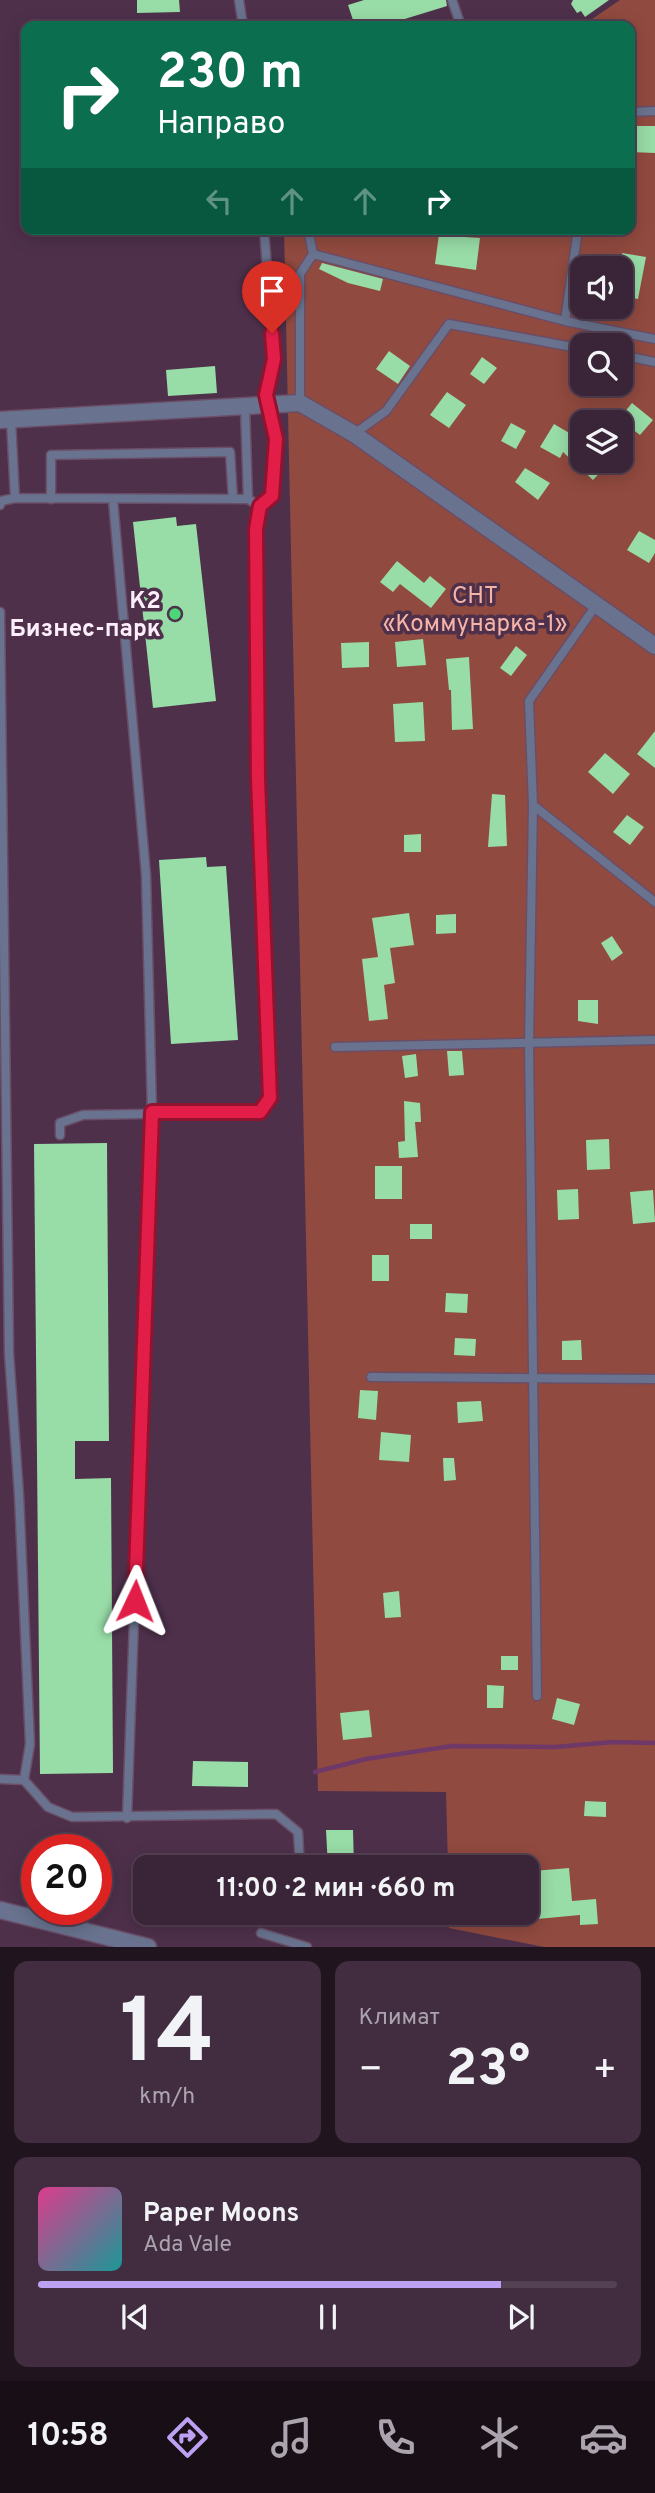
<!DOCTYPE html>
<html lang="ru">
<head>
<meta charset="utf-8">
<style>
  :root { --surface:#3a2438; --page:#412c40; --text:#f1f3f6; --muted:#aba4ae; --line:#544153; --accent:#bca0f2 }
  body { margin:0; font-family:Overpass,sans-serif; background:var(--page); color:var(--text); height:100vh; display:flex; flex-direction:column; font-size:26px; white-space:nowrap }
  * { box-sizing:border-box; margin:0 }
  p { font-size:23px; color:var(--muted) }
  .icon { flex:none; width:38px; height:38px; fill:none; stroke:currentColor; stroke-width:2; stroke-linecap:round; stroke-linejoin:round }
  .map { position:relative; height:1947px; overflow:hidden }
  .side { display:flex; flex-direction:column; gap:14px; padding:14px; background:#20141f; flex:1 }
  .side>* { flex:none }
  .banner { position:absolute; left:21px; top:21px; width:614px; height:214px; border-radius:14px; box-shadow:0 4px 18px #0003,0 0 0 2px var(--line); background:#0b6e4f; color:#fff; overflow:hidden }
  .fabs { position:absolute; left:570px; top:256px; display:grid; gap:14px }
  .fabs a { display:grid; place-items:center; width:63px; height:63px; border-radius:14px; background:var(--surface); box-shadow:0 4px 18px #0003,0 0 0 2px var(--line); font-size:35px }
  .speed { position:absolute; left:21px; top:1834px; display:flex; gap:14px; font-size:35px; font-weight:700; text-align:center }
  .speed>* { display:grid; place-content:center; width:91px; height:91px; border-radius:50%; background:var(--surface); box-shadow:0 4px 18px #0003,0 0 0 2px var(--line); line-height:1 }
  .speed .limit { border:10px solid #d22; background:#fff; color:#111 }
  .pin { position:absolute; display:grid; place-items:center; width:60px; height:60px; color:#fff; margin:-72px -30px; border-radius:50% 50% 50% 0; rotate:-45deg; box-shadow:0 0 7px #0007 }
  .pin .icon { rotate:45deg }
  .me { position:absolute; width:77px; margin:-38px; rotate:2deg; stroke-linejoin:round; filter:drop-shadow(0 0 5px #0008) }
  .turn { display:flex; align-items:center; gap:24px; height:147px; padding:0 21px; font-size:32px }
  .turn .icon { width:91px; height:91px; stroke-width:2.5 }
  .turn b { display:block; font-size:49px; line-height:60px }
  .lanes { display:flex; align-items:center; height:66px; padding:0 21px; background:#0003; justify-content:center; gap:35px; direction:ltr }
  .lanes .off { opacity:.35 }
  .big { font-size:52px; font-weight:700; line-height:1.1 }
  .side .widget { flex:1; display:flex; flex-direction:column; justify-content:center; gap:10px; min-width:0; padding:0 24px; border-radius:14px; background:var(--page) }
  .side .dial { align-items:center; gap:0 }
  .dial b { font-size:91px; line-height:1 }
  .song { display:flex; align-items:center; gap:21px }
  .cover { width:84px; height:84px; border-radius:10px; background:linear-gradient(135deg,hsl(330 70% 55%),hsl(180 70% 35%)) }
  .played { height:7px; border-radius:4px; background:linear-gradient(90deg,var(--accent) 80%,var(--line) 80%) }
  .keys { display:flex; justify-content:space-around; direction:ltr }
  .heat { display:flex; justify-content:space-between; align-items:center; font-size:38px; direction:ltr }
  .side .tiles { flex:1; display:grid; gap:14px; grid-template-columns:1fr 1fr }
  .widget:last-child { grid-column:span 2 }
  .trip { position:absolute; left:133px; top:1855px; width:406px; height:70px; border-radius:14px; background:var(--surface); box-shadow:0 4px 18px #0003,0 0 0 2px var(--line); font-weight:700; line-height:70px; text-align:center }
  .menu { display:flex; height:112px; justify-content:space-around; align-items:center; background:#170e16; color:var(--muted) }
  .menu .icon { width:49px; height:49px }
  .menu .current { color:var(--accent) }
  .menu b { font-size:32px; color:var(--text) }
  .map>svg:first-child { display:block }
  .green { fill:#914a3f; fill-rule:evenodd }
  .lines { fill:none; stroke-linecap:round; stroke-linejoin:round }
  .stream { stroke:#6e3869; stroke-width:4.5 }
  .building { fill:#98dca7 }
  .lane-casing { stroke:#6a4e67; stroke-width:11 }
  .street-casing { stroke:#6a4e67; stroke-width:19 }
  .lane { stroke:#69738f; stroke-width:8 }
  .street { stroke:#69738f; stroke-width:16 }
  .route-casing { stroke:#92132f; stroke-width:18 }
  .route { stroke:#e11d48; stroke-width:12 }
  .poi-dot { fill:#4bd677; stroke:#4e304b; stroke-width:2.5 }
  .labels { text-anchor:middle; stroke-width:7; stroke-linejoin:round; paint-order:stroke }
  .park-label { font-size:24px; fill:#f6b4a8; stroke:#4e304b }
  .poi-label { font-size:24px; font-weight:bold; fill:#fdeefb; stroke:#4e304b; text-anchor:end }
</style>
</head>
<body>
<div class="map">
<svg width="655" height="1947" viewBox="0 0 655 1947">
  <rect width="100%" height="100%" fill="#4e304b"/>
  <path class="green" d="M620,0H655V1947H544L449,1928V1913H527V1867H448L446,1792L318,1791L284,229H630V26H582ZM583,268H621V306H583ZM583,345H621V383H583ZM583,422H621V460H583Z"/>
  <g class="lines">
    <path class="stream" d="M315,1772L366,1759L452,1746L555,1747L613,1742L655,1743"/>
  </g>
  <path class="building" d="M137,0H179L180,12L137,13Z
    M364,0H446L447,6L382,26H355L348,5Z
    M573,0H609L585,17L581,11L577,13L571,4Z
    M637,126H655V153L630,152V132H636Z
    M447,229L464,231L465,237L480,238L476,270L435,264L439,234L446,235Z
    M622,253L646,257L638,299L621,296Z
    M322,263L383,279L380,291L348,283L319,269Z
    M389,351L410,366L398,384L376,369Z
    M482,357L497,368L484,384L470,374Z
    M215,366L217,393L168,396L166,370Z
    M447,392L466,405L449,428L430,415Z
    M632,403L653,420L640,435L619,419Z
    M511,423L526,431L516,449L501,441Z
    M554,424L583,441V460H612L593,480L563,452L560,458L540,447Z
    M525,468L550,483L538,500L515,482Z
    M176,517L177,526L196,524L216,701L153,708L133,522Z
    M639,531L655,540V553L649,563L627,550Z
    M397,561L424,583L430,576L446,589L431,608L400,584L393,592L380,582Z
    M423,639L426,665L397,667L395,642Z
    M369,642V667L342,668L341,643Z
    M516,646L527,655L511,676L500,668Z
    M469,657L473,729L452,730L451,690H449L446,659Z
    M423,702L425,741L395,742L393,704Z
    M655,731V768L637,754Z
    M605,753L630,774L613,794L588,772Z
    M492,794L505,795L507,846L488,847Z
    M627,815L644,827L630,845L613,832Z
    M421,834V852H404V835Z
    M206,857L207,867L226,866L238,1040L171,1044L159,860Z
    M409,913L414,945L390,948L395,983L384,985L388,1019L369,1021L362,959L378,957L372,918Z
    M456,914V933L436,934V915Z
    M612,936L623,953L612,961L601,943Z
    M578,1000H598V1024L578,1021Z
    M447,1051H462L464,1075L449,1076Z
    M416,1054L418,1076L405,1078L402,1056Z
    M404,1101L420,1103L421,1122H415L418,1157L399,1158L398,1142L405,1141Z
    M609,1139L610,1169L587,1170L586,1140Z
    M107,1143L109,1441H75V1479L111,1478L113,1773L40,1774L34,1144Z
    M375,1166H402V1199H375Z
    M578,1189L579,1219L558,1220L557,1190Z
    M653,1190L655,1222L633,1224L630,1192Z
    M410,1224H432V1239H410Z
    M372,1255H389V1281H372Z
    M446,1293L468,1294L467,1313L445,1312Z
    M455,1338L476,1339L475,1356L454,1355Z
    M581,1340L582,1360H562V1341Z
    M360,1390L378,1391L376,1420L358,1418Z
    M481,1401L483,1421L458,1423L457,1402Z
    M381,1432L411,1435L409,1462L379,1460Z
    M443,1458H454L456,1480L444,1481Z
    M399,1591L401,1617L385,1618L383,1593Z
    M501,1656H518V1670H501Z
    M487,1685L504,1686L503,1708H487Z
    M557,1698L580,1704L574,1725L552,1719Z
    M369,1710L372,1737L343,1740L340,1713Z
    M193,1761L248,1762V1787L192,1786Z
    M585,1801L606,1802V1817L584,1816Z
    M326,1830H353L354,1867H328Z
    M569,1868L572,1901L596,1899L598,1924L580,1925V1915L537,1919L533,1871Z"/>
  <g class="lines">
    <g class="lane-casing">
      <path id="lane" d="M239,0L243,26
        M452,0L461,26
        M630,112L655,111
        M308,229L313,254
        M565,321L578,229
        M621,355L655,362
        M300,403V274L313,254L565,321L655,339
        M245,407L248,499
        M11,420L15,498
        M354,434L386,411L449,324L583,349
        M51,499V455L230,452L233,499
        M113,500L146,875L152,1112L127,1818
        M0,505L1,501L15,498L248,499L259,506L256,529L258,778L270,1098L260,1112L83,1115L60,1123V1135
        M259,506L272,496L276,439L266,395L274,359L264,229
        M0,612L9,1353L19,1495L30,1744L24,1780
        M533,805L655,902
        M335,1047L655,1040
        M371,1377L655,1379
        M537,1696L529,1044L533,805L529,701L597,604
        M0,1779L24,1780L48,1807L72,1817L276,1814L298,1832L300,1867
        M261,1933L307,1947"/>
    </g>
    <g class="street-casing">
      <path id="street" d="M0,420L300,403L354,434L655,646
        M0,1910L148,1947"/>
    </g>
    <use href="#lane" class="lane"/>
    <use href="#street" class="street"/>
  </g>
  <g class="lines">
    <g class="route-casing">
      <path id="route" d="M135,1601L152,1112H260L270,1098L258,778L256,529L260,506L272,496L276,439L266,395L274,359L272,333"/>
    </g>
    <use href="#route" class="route"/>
  </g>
  <circle class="poi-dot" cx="175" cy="614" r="7"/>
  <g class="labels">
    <g class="park-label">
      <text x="475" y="603">СНТ<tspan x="475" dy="28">«Коммунарка-1»</tspan></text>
    </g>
    <g class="poi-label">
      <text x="161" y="608">К2<tspan x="161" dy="28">Бизнес-парк</tspan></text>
    </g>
  </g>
</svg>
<div class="fabs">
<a><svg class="icon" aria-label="sound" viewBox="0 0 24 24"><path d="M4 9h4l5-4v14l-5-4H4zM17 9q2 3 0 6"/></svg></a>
<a><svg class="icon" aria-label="search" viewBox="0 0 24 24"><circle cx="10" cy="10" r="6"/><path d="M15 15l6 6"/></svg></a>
<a><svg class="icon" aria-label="layers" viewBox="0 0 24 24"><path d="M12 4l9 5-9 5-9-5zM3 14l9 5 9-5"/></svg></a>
</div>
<div class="speed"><div class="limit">20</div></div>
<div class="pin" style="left:272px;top:333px;background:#d93025"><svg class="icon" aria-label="arrive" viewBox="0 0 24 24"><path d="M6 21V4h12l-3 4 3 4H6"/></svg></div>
<svg class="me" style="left:135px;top:1601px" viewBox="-20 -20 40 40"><path d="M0-17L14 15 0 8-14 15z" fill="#e11d48" stroke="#fff" stroke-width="4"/></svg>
<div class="trip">11:00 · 2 мин · 660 m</div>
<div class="banner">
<div class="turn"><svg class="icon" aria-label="right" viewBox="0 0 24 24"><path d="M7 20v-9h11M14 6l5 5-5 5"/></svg><div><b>230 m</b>Направо</div></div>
<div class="lanes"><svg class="icon off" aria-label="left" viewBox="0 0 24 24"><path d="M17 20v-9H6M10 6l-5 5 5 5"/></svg><svg class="icon off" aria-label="ahead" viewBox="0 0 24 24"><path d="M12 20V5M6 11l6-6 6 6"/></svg><svg class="icon off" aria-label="ahead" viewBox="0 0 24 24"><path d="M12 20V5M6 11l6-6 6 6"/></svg><svg class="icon" aria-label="right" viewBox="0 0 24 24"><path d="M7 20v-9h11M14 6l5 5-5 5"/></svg></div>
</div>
</div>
<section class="side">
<div class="tiles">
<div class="widget dial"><b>14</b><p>km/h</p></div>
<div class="widget"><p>Климат</p>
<div class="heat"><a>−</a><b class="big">23°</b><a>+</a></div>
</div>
<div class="widget">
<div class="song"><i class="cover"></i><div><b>Paper Moons</b><p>Ada Vale</p></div></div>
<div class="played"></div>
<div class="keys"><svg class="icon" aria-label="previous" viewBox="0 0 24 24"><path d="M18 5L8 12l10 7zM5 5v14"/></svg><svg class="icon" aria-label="pause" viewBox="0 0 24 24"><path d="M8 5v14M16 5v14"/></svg><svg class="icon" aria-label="next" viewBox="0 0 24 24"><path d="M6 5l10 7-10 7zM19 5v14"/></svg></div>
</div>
</div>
</section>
<nav class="menu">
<b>10:58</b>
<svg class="icon current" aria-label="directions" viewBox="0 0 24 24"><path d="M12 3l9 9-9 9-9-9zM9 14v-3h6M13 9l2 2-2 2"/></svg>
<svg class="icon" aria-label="music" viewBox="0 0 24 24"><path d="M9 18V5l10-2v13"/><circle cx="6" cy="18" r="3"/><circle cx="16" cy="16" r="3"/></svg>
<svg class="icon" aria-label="phone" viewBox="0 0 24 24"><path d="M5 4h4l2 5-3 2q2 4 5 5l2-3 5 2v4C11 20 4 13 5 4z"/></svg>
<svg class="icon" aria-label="climate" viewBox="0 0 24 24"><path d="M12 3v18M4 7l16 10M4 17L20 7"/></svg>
<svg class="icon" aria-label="car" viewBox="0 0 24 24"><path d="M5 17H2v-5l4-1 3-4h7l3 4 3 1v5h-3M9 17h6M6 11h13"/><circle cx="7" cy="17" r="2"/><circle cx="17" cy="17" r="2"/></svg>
</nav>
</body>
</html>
